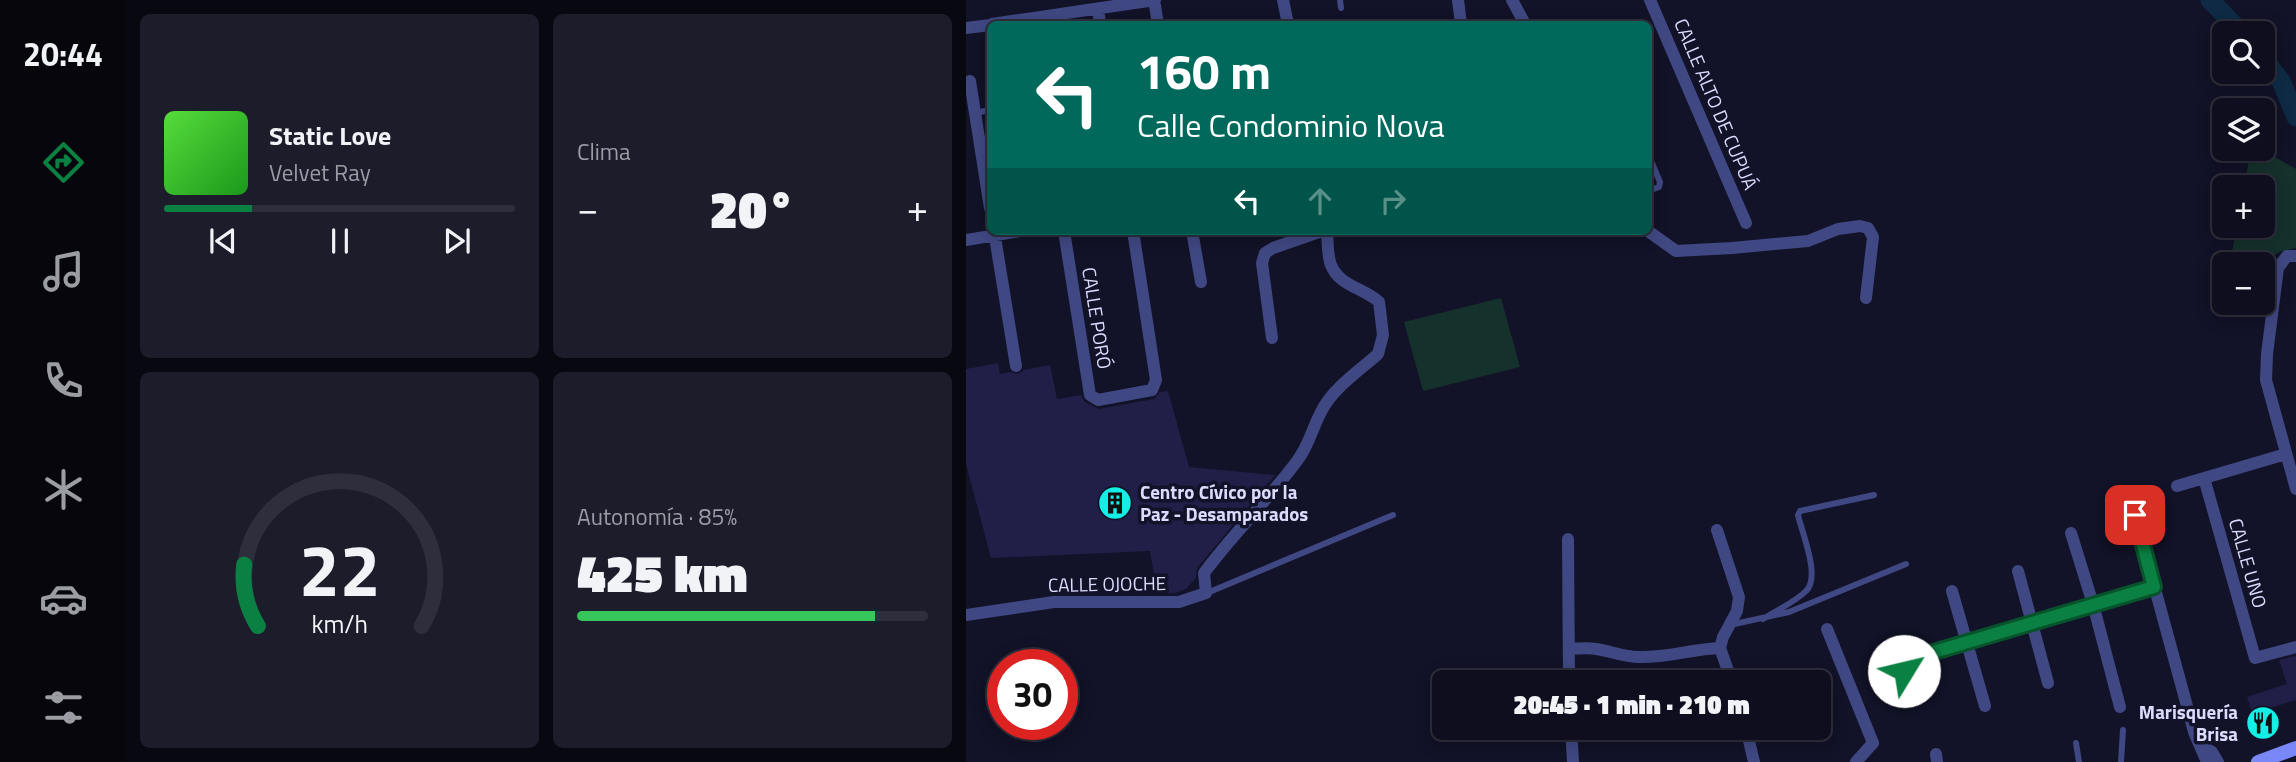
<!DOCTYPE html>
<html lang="es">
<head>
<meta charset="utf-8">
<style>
  :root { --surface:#0e0e1e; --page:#1c1c2b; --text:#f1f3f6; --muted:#9b9ca4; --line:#2e2e3c; --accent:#0b8043 }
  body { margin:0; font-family:"Titillium Web",sans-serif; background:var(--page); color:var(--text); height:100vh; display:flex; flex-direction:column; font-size:26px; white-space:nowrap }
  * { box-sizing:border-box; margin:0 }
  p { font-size:23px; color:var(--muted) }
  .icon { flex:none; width:38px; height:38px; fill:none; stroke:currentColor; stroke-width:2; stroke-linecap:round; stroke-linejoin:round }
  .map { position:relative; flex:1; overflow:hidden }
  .panel { display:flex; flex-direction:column; gap:14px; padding:14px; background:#080810; width:840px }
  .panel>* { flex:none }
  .hud { position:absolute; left:21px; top:21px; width:665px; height:214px; border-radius:10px; box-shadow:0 4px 18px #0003,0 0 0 2px var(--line); background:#00695c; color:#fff; overflow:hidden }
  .controls { position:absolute; left:1246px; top:21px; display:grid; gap:14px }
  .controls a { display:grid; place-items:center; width:63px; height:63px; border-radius:10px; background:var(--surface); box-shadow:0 4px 18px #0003,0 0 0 2px var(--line); font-size:35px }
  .speed { position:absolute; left:21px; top:649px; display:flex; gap:14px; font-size:35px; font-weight:700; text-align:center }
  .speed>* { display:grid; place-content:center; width:91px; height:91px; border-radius:50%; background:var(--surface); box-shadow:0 4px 18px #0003,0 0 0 2px var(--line); line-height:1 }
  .speed .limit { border:10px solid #d22; background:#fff; color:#111 }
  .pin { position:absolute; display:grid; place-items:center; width:60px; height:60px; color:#fff; margin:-30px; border-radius:14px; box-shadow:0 4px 10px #0006 }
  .me { position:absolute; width:77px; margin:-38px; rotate:54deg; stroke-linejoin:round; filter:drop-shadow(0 0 5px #0008) }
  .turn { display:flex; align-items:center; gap:24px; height:147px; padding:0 35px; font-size:32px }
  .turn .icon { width:91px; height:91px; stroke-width:2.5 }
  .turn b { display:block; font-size:49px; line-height:60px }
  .lanes { display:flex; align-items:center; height:66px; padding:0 35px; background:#0003; justify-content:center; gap:35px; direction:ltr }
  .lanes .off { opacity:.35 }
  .big { font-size:52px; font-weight:800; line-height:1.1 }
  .panel .widget { flex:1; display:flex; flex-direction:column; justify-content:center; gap:10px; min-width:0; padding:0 24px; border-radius:10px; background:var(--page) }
  .panel .dial { align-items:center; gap:0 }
  .dial svg { height:182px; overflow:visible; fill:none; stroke:var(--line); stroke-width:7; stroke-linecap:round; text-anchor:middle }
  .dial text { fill:var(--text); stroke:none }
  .song { display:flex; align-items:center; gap:21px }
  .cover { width:84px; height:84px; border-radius:10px; background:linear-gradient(135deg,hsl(110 70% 55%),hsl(120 70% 35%)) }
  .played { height:7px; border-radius:4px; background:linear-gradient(90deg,var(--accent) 25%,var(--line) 25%) }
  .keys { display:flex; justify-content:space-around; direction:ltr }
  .heat { display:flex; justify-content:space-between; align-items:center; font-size:38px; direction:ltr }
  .charge { height:10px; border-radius:5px; background:linear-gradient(90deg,#34c759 85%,var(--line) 0) }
  .panel .tiles { flex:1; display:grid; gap:14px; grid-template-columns:repeat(2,1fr) }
  .trip { position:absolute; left:466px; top:670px; width:399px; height:70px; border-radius:10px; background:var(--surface); box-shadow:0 4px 18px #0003,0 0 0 2px var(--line); font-weight:800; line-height:70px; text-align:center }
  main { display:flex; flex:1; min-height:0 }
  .menu { display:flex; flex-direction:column; width:126px; justify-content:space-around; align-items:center; background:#06060c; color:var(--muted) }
  .menu .icon { width:49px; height:49px }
  .menu .selected { color:var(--accent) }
  .menu b { font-size:32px; color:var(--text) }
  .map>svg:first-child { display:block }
  .green { fill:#15312c }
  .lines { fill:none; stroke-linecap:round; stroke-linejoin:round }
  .river { stroke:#0e2a44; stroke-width:19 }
  .building { fill:#211f47 }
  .service { stroke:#404883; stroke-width:6 }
  .minor { stroke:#404883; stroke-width:12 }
  .secondary { stroke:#7988f6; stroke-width:14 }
  .route-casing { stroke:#07532c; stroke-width:18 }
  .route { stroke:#0b8043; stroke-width:12 }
  .labels { text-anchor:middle; stroke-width:7; stroke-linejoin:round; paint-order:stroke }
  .street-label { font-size:19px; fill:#dbdcfd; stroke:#121228 }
  .poi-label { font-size:19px; font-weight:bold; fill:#dbdcfd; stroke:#121228; text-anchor:start }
</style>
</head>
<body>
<main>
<nav class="menu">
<b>20:44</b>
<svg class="icon selected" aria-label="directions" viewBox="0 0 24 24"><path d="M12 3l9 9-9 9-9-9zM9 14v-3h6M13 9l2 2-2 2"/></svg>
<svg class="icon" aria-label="music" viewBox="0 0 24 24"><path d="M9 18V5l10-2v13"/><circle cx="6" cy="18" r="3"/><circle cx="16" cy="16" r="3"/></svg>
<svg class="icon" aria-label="phone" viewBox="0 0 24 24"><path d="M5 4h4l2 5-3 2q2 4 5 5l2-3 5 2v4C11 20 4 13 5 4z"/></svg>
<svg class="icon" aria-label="climate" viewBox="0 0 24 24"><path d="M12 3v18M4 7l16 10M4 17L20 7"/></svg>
<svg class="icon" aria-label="car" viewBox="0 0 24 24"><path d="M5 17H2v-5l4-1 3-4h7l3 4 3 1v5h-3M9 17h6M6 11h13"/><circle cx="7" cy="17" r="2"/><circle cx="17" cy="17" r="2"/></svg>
<svg class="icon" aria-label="filters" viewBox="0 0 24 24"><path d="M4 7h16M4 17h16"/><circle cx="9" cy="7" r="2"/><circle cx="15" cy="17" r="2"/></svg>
</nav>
<section class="panel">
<div class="tiles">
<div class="widget">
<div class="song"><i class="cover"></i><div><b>Static Love</b><p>Velvet Ray</p></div></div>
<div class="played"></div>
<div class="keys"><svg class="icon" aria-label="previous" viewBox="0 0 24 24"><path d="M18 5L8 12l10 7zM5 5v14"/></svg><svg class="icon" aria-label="pause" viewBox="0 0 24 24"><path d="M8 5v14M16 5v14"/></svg><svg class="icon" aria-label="next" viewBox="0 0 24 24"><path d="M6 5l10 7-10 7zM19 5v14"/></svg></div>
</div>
<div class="widget"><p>Clima</p>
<div class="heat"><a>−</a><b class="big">20°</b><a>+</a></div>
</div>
<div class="widget dial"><svg viewBox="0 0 100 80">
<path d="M14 69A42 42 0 1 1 86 69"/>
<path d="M14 69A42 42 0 0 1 8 42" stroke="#0b8043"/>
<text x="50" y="56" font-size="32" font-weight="700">22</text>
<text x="50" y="72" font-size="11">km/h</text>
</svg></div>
<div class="widget"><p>Autonomía · 85%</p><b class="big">425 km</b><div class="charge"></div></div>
</div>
</section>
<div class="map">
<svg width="1330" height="762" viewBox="0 0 1330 762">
  <rect width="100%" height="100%" fill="#121228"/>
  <path class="green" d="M1285,149H1295L1330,169V248L1313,252L1303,259L1266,252L1271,226H1297V187H1278Z
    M535,298L554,367L457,391L438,322Z"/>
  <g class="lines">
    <path class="river" d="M1244,0L1276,33
      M1297,58L1315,81L1330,117"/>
  </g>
  <path class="building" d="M32,363L34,374L44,372L52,374L58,370L84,365L91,399L115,395L119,402L133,409L188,399L194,392L202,391L223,467L309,475L231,568L230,578L220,589L210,593H191L184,551L25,558L0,464V369Z
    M1330,656V700L1301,709L1310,736L1295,741L1281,697L1321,684L1313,660Z"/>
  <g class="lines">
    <path class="service" d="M374,0L375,8
      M9,113L24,110
      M682,154L694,182L693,187L682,191
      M241,593L427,515
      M797,619C811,610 829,602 840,591C855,577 836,533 832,515L834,511L908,495
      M764,625L823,612L940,564
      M1110,743L1113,762
      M1155,762L1157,730"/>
    <path class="minor" d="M188,0L192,24
      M317,0L322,24
      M492,0L495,24
      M546,0L559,24
      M684,0L780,223
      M132,9L134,24
      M26,24L189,0
      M0,28L24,25
      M4,81L24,208
      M28,231L50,366
      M98,231L124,395L132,400L186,390L190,380L167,231
      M226,231L235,282
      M682,231L710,251L766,248L842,241L872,229L894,226L902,228L907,237L900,298
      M0,240L54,231
      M1330,256H1321L1312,268L1301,354L1300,380L1330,489
      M306,338L296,263L299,253L307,248L356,231
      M1238,478L1289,658L1330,647
      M1211,486L1320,454
      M1169,515L1228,732L1241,762
      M751,530L773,597L771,611L757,637L754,648L766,682
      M1105,533L1127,604L1154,707
      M602,539L603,682
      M1052,571L1082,683
      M986,591L1019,706
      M0,615L88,602H213L240,593L238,573C267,534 302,500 331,461C343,445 346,429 355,412C366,389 393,371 412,354L417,335L413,302C398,288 373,286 365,265C361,255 362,241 361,231
      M861,629L907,743L890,762
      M603,649C611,649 621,647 630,649C645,651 657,657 673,657C700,658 726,649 754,648
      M943,698L938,671L944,659L1188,587
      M605,728L607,762
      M780,728L788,762
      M1236,746L1246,752L1252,762
      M970,754L971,762"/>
    <path class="secondary" d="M1292,762L1330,748"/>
  </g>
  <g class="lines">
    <g class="route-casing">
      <path id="route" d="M938,671L944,659L1188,587L1169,515"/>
    </g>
    <use href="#route" class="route"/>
  </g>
  <defs>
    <g id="building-disc" transform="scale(1.75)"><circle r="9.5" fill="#14efe5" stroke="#121228"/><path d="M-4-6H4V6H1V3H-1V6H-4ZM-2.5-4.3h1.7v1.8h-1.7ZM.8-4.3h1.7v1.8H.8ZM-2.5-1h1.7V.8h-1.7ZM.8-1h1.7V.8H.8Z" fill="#111"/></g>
    <g id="restaurant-disc" transform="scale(1.75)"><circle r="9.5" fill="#14efe5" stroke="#121228"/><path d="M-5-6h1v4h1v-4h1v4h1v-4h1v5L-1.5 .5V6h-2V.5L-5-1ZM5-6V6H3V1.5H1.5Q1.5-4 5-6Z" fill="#111"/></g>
  </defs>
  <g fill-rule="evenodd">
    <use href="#building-disc" x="149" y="503"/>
    <use href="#restaurant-disc" x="1297" y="723"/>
  </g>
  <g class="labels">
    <g class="street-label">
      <text transform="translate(750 104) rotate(67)" y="7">CALLE ALTO DE CUPUÁ</text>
      <text transform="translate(131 318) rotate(81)" y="7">CALLE PORÓ</text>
      <text transform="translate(1282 563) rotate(74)" y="7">CALLE UNO</text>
      <text transform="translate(141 584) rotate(-1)" y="7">CALLE OJOCHE</text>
    </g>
    <g class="poi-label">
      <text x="174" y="499">Centro Cívico por la<tspan x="174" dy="22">Paz - Desamparados</tspan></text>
      <text x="1272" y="719" text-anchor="end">Marisquería<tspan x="1272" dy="22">Brisa</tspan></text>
    </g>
  </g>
</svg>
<div class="controls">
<a><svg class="icon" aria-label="search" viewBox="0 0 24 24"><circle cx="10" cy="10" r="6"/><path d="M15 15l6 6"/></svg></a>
<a><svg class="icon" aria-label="layers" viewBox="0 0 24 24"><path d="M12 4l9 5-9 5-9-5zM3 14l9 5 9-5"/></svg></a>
<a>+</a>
<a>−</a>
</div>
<div class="speed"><div class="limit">30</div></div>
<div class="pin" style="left:1169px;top:515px;background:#d93025"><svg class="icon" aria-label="arrive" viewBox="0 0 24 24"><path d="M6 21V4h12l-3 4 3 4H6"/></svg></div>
<svg class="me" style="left:938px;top:671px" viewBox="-20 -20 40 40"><circle r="19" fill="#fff"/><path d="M0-13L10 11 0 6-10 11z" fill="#0b8043"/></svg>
<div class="trip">20:45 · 1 min · 210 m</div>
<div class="hud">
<div class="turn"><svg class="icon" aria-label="left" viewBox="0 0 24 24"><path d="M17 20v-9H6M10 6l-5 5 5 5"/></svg><div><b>160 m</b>Calle Condominio Nova</div></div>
<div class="lanes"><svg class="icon" aria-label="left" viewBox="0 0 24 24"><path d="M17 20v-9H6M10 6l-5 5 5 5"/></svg><svg class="icon off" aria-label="ahead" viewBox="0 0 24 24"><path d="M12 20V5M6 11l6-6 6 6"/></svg><svg class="icon off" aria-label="right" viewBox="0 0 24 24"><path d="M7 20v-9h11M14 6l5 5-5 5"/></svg></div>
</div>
</div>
</main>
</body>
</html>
